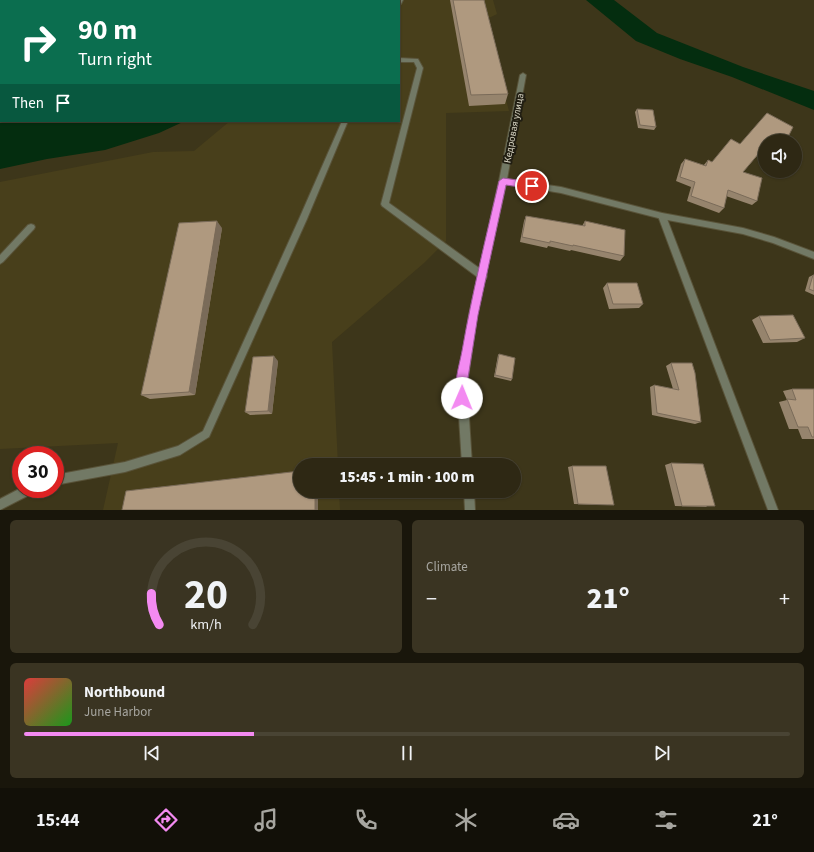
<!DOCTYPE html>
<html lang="en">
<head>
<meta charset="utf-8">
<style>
  :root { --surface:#2e2814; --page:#3a3422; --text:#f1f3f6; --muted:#a7a6a0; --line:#494434; --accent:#f38af1 }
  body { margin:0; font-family:"Source Sans 3",sans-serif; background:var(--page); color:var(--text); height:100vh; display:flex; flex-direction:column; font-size:15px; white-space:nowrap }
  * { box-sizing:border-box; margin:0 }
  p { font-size:13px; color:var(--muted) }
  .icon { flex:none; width:22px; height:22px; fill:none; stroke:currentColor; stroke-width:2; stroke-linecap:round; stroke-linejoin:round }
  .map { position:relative; height:510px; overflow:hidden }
  .sheet { display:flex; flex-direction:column; gap:10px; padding:10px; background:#19160b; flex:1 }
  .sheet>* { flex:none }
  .top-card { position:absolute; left:0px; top:0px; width:400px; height:122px; box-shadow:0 1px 3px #0004,0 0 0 1px var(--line); background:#0b6e4f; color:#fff; overflow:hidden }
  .tools { position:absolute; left:758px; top:134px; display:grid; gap:8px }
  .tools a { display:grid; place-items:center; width:44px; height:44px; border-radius:50%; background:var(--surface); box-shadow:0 1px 3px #0004,0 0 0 1px var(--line); font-size:20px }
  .speed { position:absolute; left:12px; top:446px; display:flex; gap:8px; font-size:20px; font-weight:700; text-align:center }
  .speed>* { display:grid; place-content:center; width:52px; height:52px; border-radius:50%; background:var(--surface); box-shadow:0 1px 3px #0004,0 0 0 1px var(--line); line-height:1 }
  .speed .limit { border:6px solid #d22; background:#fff; color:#111 }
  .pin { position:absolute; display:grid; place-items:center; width:34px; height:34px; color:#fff; margin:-17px; border:2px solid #fff; border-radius:50%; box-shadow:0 1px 4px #0007 }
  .me { position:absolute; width:44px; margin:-22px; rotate:1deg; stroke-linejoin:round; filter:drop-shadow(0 0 3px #0008) }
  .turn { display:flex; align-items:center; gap:14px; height:84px; padding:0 12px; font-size:18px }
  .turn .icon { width:52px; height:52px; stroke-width:2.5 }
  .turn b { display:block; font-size:28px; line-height:34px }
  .then { display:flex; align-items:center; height:38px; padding:0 12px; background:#0003; gap:8px; font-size:15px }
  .big { font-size:30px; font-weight:800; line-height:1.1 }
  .sheet .widget { flex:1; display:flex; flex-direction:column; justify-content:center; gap:6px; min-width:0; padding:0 14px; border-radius:6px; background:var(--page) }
  .sheet .dial { align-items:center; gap:0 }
  .dial svg { height:104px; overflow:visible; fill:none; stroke:var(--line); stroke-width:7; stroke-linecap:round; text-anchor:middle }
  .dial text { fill:var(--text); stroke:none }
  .song { display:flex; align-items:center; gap:12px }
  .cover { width:48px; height:48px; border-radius:6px; background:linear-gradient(135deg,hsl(0 70% 55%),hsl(120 70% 35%)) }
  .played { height:4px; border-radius:2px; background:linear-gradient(90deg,var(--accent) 30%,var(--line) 30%) }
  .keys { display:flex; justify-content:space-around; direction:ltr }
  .heat { display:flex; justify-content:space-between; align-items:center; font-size:22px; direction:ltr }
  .sheet .tiles { flex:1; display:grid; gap:10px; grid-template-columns:1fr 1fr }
  .widget:last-child { grid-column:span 2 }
  .trip { position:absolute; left:293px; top:458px; width:228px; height:40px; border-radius:20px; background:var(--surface); box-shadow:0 1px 3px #0004,0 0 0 1px var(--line); font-weight:800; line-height:40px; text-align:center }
  .menu { display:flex; height:64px; justify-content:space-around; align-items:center; background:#121008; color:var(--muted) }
  .menu .icon { width:28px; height:28px }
  .menu .on { color:var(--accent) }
  .menu b { font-size:18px; color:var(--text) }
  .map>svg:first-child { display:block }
  .built { fill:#483f1b }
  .water { fill:#042d0f }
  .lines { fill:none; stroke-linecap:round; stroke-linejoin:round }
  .lane-casing { stroke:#595339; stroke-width:2 }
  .street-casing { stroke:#595339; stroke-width:2 }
  .lane { fill:#727965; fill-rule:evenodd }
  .street { fill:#727965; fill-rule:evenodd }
  .wall { fill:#96846d }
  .shaded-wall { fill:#7a6b59 }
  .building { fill:#af997f; stroke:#7a6b59 }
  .route { fill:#f38af1; stroke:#9e5a9d }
  .labels { text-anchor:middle; stroke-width:4; stroke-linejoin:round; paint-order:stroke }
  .street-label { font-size:10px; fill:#d8d5c4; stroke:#211e12 }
</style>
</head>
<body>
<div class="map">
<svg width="814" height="510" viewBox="0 0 814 510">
  <rect width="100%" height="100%" fill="#3d361a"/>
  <path class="built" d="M356,0H493L497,14L485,20L509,111L446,113V241L424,263L332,342L338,465H300V491H339L340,510H103L118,443L0,449V182L153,152L194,151L230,121H399V1Z"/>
  <path class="water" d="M151,0H326L150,1Z
    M586,0H614L657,33L743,67L814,91V110L732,77L680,59L636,41Z
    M0,53L1,121H185L159,133L105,150L47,159L0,169Z"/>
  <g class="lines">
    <g class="lane-casing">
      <path id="lane" d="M397,0H403L401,4L399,5V1H397Z
        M399,58L418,59L423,68L389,203L486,273L487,276L486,279L483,280L480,279L382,206L381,204L417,68L414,62H399Z
        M342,121H348L307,219L209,437L180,455L125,472L55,485V475L125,462L178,446L203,431L299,219Z
        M662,213L666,216L778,510H768L658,216Z
        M31,224L34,225L35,227L34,229L3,262L0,264V255L28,225Z
        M21,488V489H34L33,493L0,510V499Z"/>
    </g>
    <g class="street-casing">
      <path id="street" d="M523,73L526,75L507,179L561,187L662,213L743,228L774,237L814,252V259L773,243L743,234L662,219L561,193L506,184L477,315L467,385L472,465H462L457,385L469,315L499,181L520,75Z
        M464,491H474L475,510H465Z"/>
    </g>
    <use href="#lane" class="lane"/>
    <use href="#street" class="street"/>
  </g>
  <path class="wall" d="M352,0H392V1H352Z
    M450,0H484L508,94L505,104L469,106Z
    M637,109L656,127L654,130L638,128L635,112Z
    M765,141V153L761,151L743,172L757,201L752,205L726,196L724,208L719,213L687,201L691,187L676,181L681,164L685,159L703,166L708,160L712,162L740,144Z
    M526,216L582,226L585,221L624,256L620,261L571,250L570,251L548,246L547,248L520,242L524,221Z
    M222,228L195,395L150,399L141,395Z
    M813,275H814V295L805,291L809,277Z
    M607,283L643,304L639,308L609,309L603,288Z
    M759,316L805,338L797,342L763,343L752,320Z
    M499,354L512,379L511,381L494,377L498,355Z
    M278,361L272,414L250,415L245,412Z
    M671,363L701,422L695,424L652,415L650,387L654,385L673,389L666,366Z
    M792,389H814V439H802L798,429H789L779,402L787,400L783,391Z
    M671,463L707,507L675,506L665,465Z
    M572,466L609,505L574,504L568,467Z"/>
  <path class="shaded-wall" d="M217,221L222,228L195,395L189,392Z
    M274,356L278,361L272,414L268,411Z
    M315,491H318V510H315Z"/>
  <path class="building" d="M364,0H389L388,1H374Z
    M453,0H484L508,94L471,95Z
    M637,109L653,110L656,127L640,125Z
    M767,113L793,127L786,141H765V146L743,172L762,178L757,201L728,190L724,208L691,196L695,182L680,177L685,159L706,166L708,160L712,162L731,139L740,144Z
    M526,216L585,226V221L625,230L624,256L573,245V246L550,241V243L522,237Z
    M217,221L189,392L141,395L179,223Z
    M813,275H814V291L809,289Z
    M607,283H637L643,304H613Z
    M793,315L805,338L770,340L759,316Z
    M499,354L515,358L512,379L495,375Z
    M274,356L268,411L245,412L253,357Z
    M671,363H692L695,373L701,422L657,413L654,385L679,390Z
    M792,389H814V437H812L808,427H798L787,399L796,400Z
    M671,463L703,464L715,506H682Z
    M572,466H606L614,505L578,504Z
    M300,471V491H315V510H122L126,491Z"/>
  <path class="route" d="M503,178L532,182L536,186L532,189L506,185L478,315L467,384L468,398L466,402L462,404L458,402C452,387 459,367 462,351C472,294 486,237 499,181Z"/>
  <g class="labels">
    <g class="street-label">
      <text transform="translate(513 128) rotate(-79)" y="4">Кедровая улица</text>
    </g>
  </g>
</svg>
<div class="tools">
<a><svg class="icon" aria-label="sound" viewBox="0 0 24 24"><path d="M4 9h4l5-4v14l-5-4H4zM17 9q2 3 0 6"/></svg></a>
</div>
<div class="speed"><div class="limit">30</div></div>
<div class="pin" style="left:532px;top:186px;background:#d93025"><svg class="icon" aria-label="arrive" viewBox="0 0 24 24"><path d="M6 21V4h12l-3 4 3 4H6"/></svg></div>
<svg class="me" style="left:462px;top:398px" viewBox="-20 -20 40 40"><circle r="19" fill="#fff"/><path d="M0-13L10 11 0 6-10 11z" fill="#f38af1"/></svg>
<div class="trip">15:45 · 1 min · 100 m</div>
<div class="top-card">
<div class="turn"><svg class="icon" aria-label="right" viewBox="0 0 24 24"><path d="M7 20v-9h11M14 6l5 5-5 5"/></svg><div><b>90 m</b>Turn right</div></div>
<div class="then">Then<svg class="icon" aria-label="arrive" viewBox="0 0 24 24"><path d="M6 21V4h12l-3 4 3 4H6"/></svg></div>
</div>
</div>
<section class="sheet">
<div class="tiles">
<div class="widget dial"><svg viewBox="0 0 100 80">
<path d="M14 69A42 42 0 1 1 86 69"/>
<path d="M14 69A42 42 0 0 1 8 45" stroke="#f38af1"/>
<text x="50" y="56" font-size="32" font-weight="700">20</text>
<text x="50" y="72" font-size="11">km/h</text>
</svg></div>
<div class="widget"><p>Climate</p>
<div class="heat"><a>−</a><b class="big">21°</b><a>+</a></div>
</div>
<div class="widget">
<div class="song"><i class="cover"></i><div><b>Northbound</b><p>June Harbor</p></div></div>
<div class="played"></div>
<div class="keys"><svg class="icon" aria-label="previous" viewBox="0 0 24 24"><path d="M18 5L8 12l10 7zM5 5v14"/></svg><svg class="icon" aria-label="pause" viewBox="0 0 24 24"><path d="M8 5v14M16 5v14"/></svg><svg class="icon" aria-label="next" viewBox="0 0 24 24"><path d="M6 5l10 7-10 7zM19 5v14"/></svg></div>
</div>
</div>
</section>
<nav class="menu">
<b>15:44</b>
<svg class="icon on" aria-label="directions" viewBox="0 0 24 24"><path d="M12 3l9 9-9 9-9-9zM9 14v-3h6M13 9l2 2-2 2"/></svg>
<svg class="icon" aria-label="music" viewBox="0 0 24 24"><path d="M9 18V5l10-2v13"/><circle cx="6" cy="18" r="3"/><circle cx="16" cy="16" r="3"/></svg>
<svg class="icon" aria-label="phone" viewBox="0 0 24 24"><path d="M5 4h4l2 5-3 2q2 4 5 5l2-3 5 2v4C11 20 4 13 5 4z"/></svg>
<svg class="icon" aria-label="climate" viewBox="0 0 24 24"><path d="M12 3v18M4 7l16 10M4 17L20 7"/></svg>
<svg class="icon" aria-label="car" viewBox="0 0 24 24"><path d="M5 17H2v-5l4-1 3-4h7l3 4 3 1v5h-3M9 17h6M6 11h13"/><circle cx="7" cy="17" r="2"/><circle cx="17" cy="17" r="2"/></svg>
<svg class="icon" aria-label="filters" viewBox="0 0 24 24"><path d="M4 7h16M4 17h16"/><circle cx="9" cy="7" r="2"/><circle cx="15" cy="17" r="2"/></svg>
<b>21°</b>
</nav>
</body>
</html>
